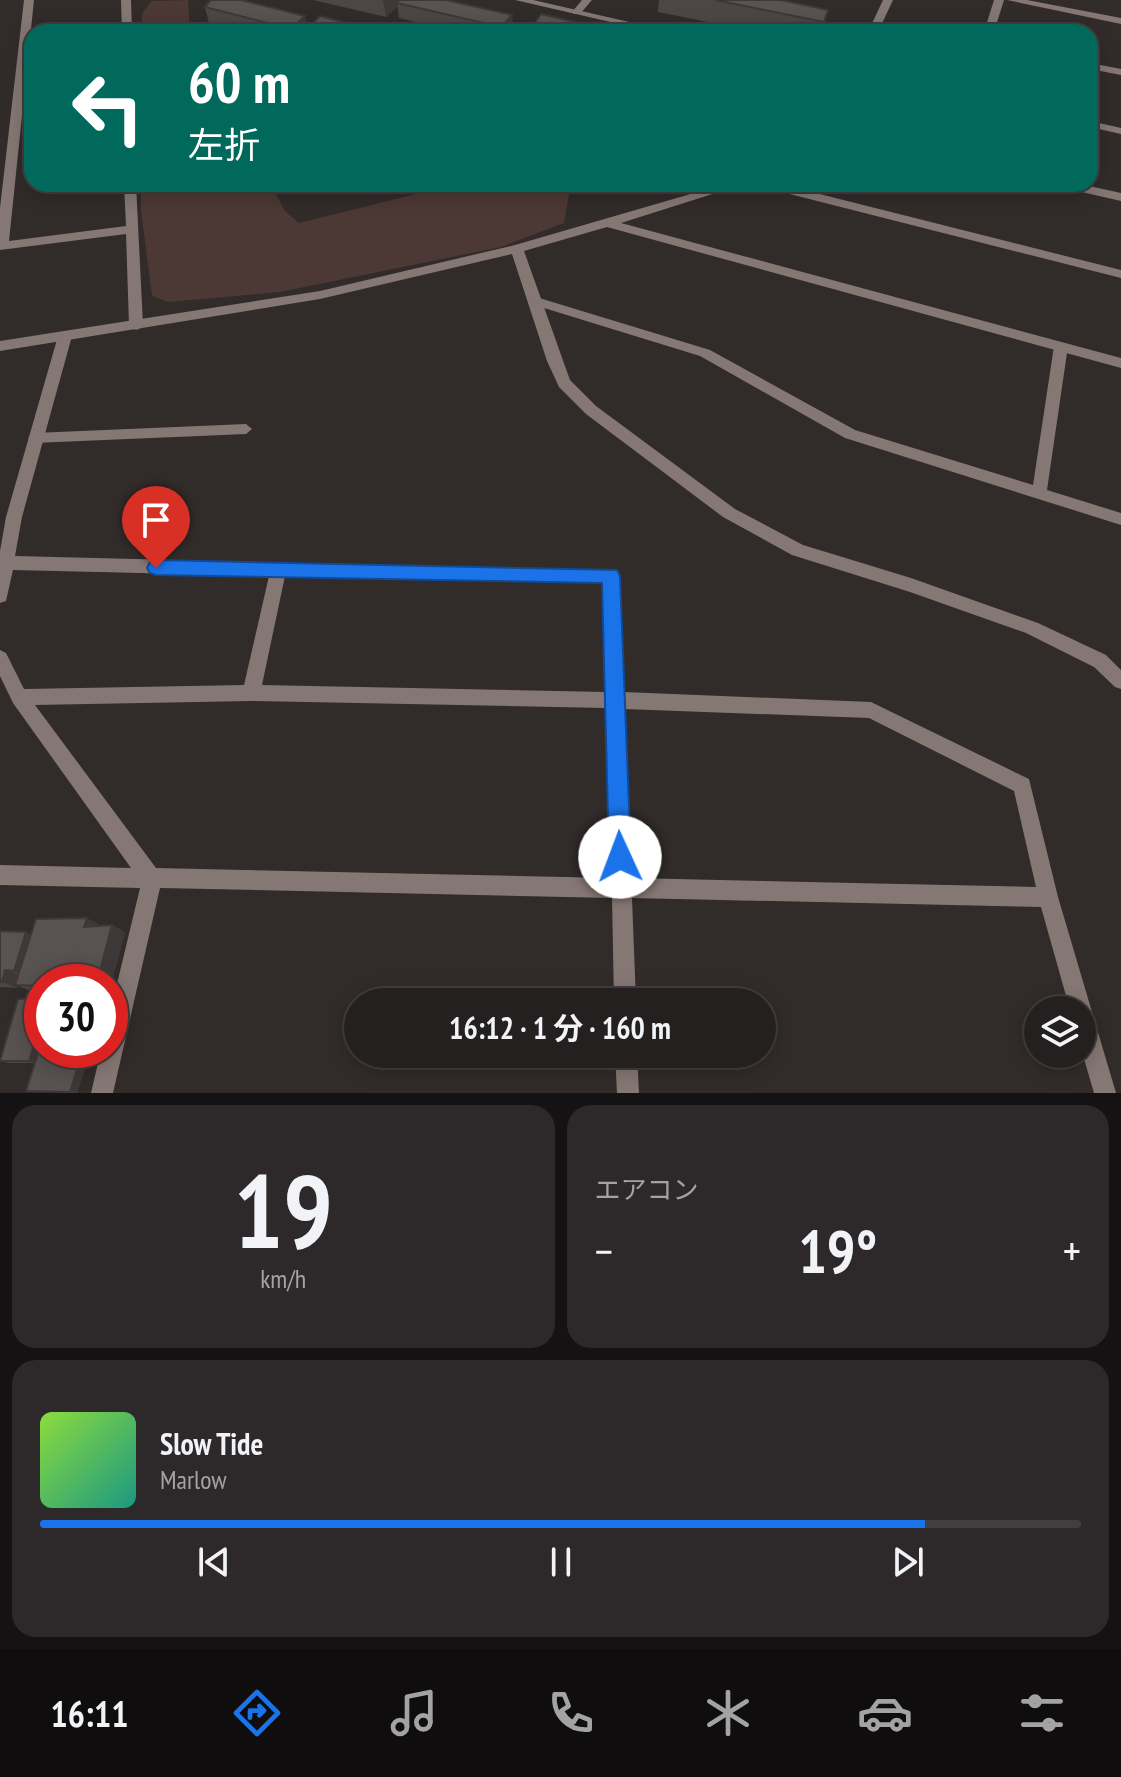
<!DOCTYPE html>
<html lang="ja">
<head>
<meta charset="utf-8">
<style>
  :root { --surface:#252020; --page:#2d2829; --text:#f1f3f6; --muted:#a3a3a5; --line:#423e3e; --accent:#1a73e8 }
  body { margin:0; font-family:"PT Sans Narrow","Noto Sans JP",sans-serif; background:var(--page); color:var(--text); height:100vh; display:flex; flex-direction:column; font-size:30px; white-space:nowrap }
  * { box-sizing:border-box; margin:0 }
  p { font-size:26px; color:var(--muted) }
  .icon { flex:none; width:44px; height:44px; fill:none; stroke:currentColor; stroke-width:2; stroke-linecap:round; stroke-linejoin:round }
  .map { position:relative; height:1093px; overflow:hidden }
  .sheet { display:flex; flex-direction:column; gap:12px; padding:12px; background:#141212; flex:1 }
  .sheet>* { flex:none }
  .banner { position:absolute; left:24px; top:24px; width:1074px; height:168px; border-radius:24px; box-shadow:0 4px 20px #0003,0 0 0 2px var(--line); background:#00695c; color:#fff; overflow:hidden }
  .fabs { position:absolute; left:1024px; top:996px; display:grid; gap:16px }
  .fabs a { display:grid; place-items:center; width:72px; height:72px; border-radius:50%; background:var(--surface); box-shadow:0 4px 20px #0003,0 0 0 2px var(--line); font-size:40px }
  .speed { position:absolute; left:24px; top:964px; display:flex; gap:16px; font-size:40px; font-weight:700; text-align:center }
  .speed>* { display:grid; place-content:center; width:104px; height:104px; border-radius:50%; background:var(--surface); box-shadow:0 4px 20px #0003,0 0 0 2px var(--line); line-height:1 }
  .speed .limit { border:12px solid #d22; background:#fff; color:#111 }
  .pin { position:absolute; display:grid; place-items:center; width:68px; height:68px; color:#fff; margin:-82px -34px; border-radius:50% 50% 50% 0; rotate:-45deg; box-shadow:0 0 8px #0007 }
  .pin .icon { rotate:45deg }
  .me { position:absolute; width:88px; margin:-44px; rotate:358deg; stroke-linejoin:round; filter:drop-shadow(0 0 6px #0008) }
  .turn { display:flex; align-items:center; gap:28px; height:168px; padding:0 32px; font-size:36px }
  .turn .icon { width:104px; height:104px; stroke-width:2.5 }
  .turn b { display:block; font-size:56px; line-height:68px }
  .big { font-size:60px; font-weight:700; line-height:1.1 }
  .sheet .tile { flex:1; display:flex; flex-direction:column; justify-content:center; gap:12px; min-width:0; padding:0 28px; border-radius:24px; background:var(--page) }
  .sheet .dial { align-items:center; gap:0 }
  .dial b { font-size:104px; line-height:1 }
  .song { display:flex; align-items:center; gap:24px }
  .cover { width:96px; height:96px; border-radius:12px; background:linear-gradient(135deg,hsl(90 70% 55%),hsl(170 70% 35%)) }
  .played { height:8px; border-radius:4px; background:linear-gradient(90deg,var(--accent) 85%,var(--line) 85%) }
  .keys { display:flex; justify-content:space-around; direction:ltr }
  .heat { display:flex; justify-content:space-between; align-items:center; font-size:44px; direction:ltr }
  .sheet .tiles { flex:1; display:grid; gap:12px; grid-template-columns:1fr 1fr }
  .tile:last-child { grid-column:span 2 }
  .trip { position:absolute; left:344px; top:988px; width:432px; height:80px; border-radius:40px; background:var(--surface); box-shadow:0 4px 20px #0003,0 0 0 2px var(--line); font-weight:700; line-height:80px; text-align:center }
  .dock { display:flex; height:128px; justify-content:space-around; align-items:center; background:#0f0d0d; color:var(--muted) }
  .dock .icon { width:56px; height:56px }
  .dock .current { color:var(--accent) }
  .dock b { font-size:36px; color:var(--text) }
  .map>svg:first-child { display:block }
  .green { fill:#4c3834 }
  .lines { fill:none; stroke-linecap:round; stroke-linejoin:round }
  .service { fill:#857774; fill-rule:evenodd }
  .minor { fill:#857774; fill-rule:evenodd }
  .tertiary { fill:#857774; fill-rule:evenodd }
  .wall { fill:#4c4745 }
  .shaded-wall { fill:#3e3938 }
  .building { fill:#585250; stroke:#3e3938; stroke-width:2 }
  .route { fill:#1a73e8; stroke:#114b97; stroke-width:2 }
</style>
</head>
<body>
<div class="map">
<svg width="1121" height="1093" viewBox="0 0 1121 1093">
  <rect width="100%" height="100%" fill="#312b2a"/>
  <path class="green" d="M188,0L190,32H142V14L151,1Z
    M141,184H270L285,211L299,223L456,184H588L570,189L564,223L501,247L280,292L168,302L152,296L141,210Z"/>
  <g class="lines">
    <path class="service" d="M246,424L252,429L246,434L34,443L28,438L34,433Z"/>
    <path class="minor" d="M24,0H34L9,241L126,226L124,184H136L143,325L141,328L136,330L129,325L126,234L0,250V208Z
      M121,0H131L132,32H122Z
      M582,0H592L580,14H574L572,12Z
      M994,0H1004L994,32H984Z
      M1007,0H1027L1121,18V24Z
      M1090,63L1121,69V75L1090,69Z
      M760,184H780L1121,270V278L762,187Z
      M1058,184H1080L1121,193V201L1060,187Z
      M536,297L710,350L855,430L1033,485L1054,346L1056,343H1066L1068,346L1047,490L1121,513V525L845,438L700,356L531,304V298Z
      M65,331L72,336L22,517L15,556L617,571L619,576L624,692L871,702L1029,779L1058,897L1116,1093H1094L1082,1052V1010H1070L1041,907L632,898L636,1002H614L612,898L160,888L113,1093H91L101,1050H110V1013L140,888L0,885V865L131,868L13,703L0,676V650L6,653L24,689L244,685L269,576L13,570L6,601L0,603V551L6,517L58,336ZM285,576L603,583L606,692L262,685ZM251,701L606,708L611,878L156,868L35,705ZM624,709L869,718L1014,791L1036,887L631,878Z
      M615,1054H637L639,1093H617Z"/>
    <path class="tertiary" d="M515,0H533L673,32H654Z
      M883,0H893L878,32H868Z
      M1090,121L1121,128V134L1090,127Z
      M725,184H744L621,223L1121,358V368L607,227L524,251L570,380L596,406L735,509L803,545L911,578L1038,623L1106,655L1121,670V689L1115,687L1094,667L1026,633L910,592L792,555L723,517L586,414L559,387L547,361L512,254L320,299L0,351V341L320,291L515,245Z"/>
  </g>
  <path class="wall" d="M313,0H397L398,6L386,17Z
    M659,0H781L828,10L823,32H757L658,12Z
    M397,3L512,15L513,31L512,32H458L399,18Z
    M205,7L308,28L382,32H246L209,23Z
    M533,26L618,32H533Z
    M100,925L99,926L112,925L125,932L110,988V982H42V991H31L18,986V988L0,987V931L31,934Z
    M42,998L41,1050H59L66,1052L64,1064L85,1068L77,1093L26,1091L35,1063H8L0,1061Z"/>
  <path class="shaded-wall" d="M383,0H397L398,6L386,17Z
    M512,15L513,31L512,32H502L501,27Z
    M305,16L309,31L292,32L291,29Z
    M87,918L100,925L97,934L84,927Z
    M112,925L125,932L110,988V982H97Z
    M26,932L41,939L29,977L14,971Z
    M5,970L21,975L15,985L18,986V988L2,982Z
    M42,1020V1045H39L42,1046V1047L37,1063L29,1061Z
    M59,1050L66,1052L64,1065L56,1063Z
    M78,1066L85,1068L77,1093L70,1092Z"/>
  <path class="building" d="M211,0H241L305,16L291,29L205,7Z
    M399,0H446L512,15L501,27L397,3Z
    M715,0H781L828,10L824,22Z
    M541,14L618,32H561L533,26Z
    M320,16L382,32H311L305,31Z
    M87,918L84,927L112,925L97,982H42V986L15,985L36,919Z
    M0,931L26,932L14,971L5,970L2,982H0Z
    M42,998V1020L29,1061H0L18,999Z
    M39,1050H59L56,1063L78,1066L70,1092L26,1091Z"/>
  <path class="route" d="M156,560L617,570L620,576L631,857L628,865L620,869L612,865L609,857L602,583L156,575L150,573L147,568L150,562Z"/>
</svg>
<div class="fabs">
<a><svg class="icon" aria-label="layers" viewBox="0 0 24 24"><path d="M12 4l9 5-9 5-9-5zM3 14l9 5 9-5"/></svg></a>
</div>
<div class="speed"><div class="limit">30</div></div>
<div class="pin" style="left:156px;top:568px;background:#d93025"><svg class="icon" aria-label="arrive" viewBox="0 0 24 24"><path d="M6 21V4h12l-3 4 3 4H6"/></svg></div>
<svg class="me" style="left:620px;top:857px" viewBox="-20 -20 40 40"><circle r="19" fill="#fff"/><path d="M0-13L10 11 0 6-10 11z" fill="#1a73e8"/></svg>
<div class="trip">16:12 · 1 分 · 160 m</div>
<div class="banner">
<div class="turn"><svg class="icon" aria-label="left" viewBox="0 0 24 24"><path d="M17 20v-9H6M10 6l-5 5 5 5"/></svg><div><b>60 m</b>左折</div></div>
</div>
</div>
<section class="sheet">
<div class="tiles">
<div class="tile dial"><b>19</b><p>km/h</p></div>
<div class="tile"><p>エアコン</p>
<div class="heat"><a>−</a><b class="big">19°</b><a>+</a></div>
</div>
<div class="tile">
<div class="song"><i class="cover"></i><div><b>Slow Tide</b><p>Marlow</p></div></div>
<div class="played"></div>
<div class="keys"><svg class="icon" aria-label="previous" viewBox="0 0 24 24"><path d="M18 5L8 12l10 7zM5 5v14"/></svg><svg class="icon" aria-label="pause" viewBox="0 0 24 24"><path d="M8 5v14M16 5v14"/></svg><svg class="icon" aria-label="next" viewBox="0 0 24 24"><path d="M6 5l10 7-10 7zM19 5v14"/></svg></div>
</div>
</div>
</section>
<nav class="dock">
<b>16:11</b>
<svg class="icon current" aria-label="directions" viewBox="0 0 24 24"><path d="M12 3l9 9-9 9-9-9zM9 14v-3h6M13 9l2 2-2 2"/></svg>
<svg class="icon" aria-label="music" viewBox="0 0 24 24"><path d="M9 18V5l10-2v13"/><circle cx="6" cy="18" r="3"/><circle cx="16" cy="16" r="3"/></svg>
<svg class="icon" aria-label="phone" viewBox="0 0 24 24"><path d="M5 4h4l2 5-3 2q2 4 5 5l2-3 5 2v4C11 20 4 13 5 4z"/></svg>
<svg class="icon" aria-label="climate" viewBox="0 0 24 24"><path d="M12 3v18M4 7l16 10M4 17L20 7"/></svg>
<svg class="icon" aria-label="car" viewBox="0 0 24 24"><path d="M5 17H2v-5l4-1 3-4h7l3 4 3 1v5h-3M9 17h6M6 11h13"/><circle cx="7" cy="17" r="2"/><circle cx="17" cy="17" r="2"/></svg>
<svg class="icon" aria-label="filters" viewBox="0 0 24 24"><path d="M4 7h16M4 17h16"/><circle cx="9" cy="7" r="2"/><circle cx="15" cy="17" r="2"/></svg>
</nav>
</body>
</html>
